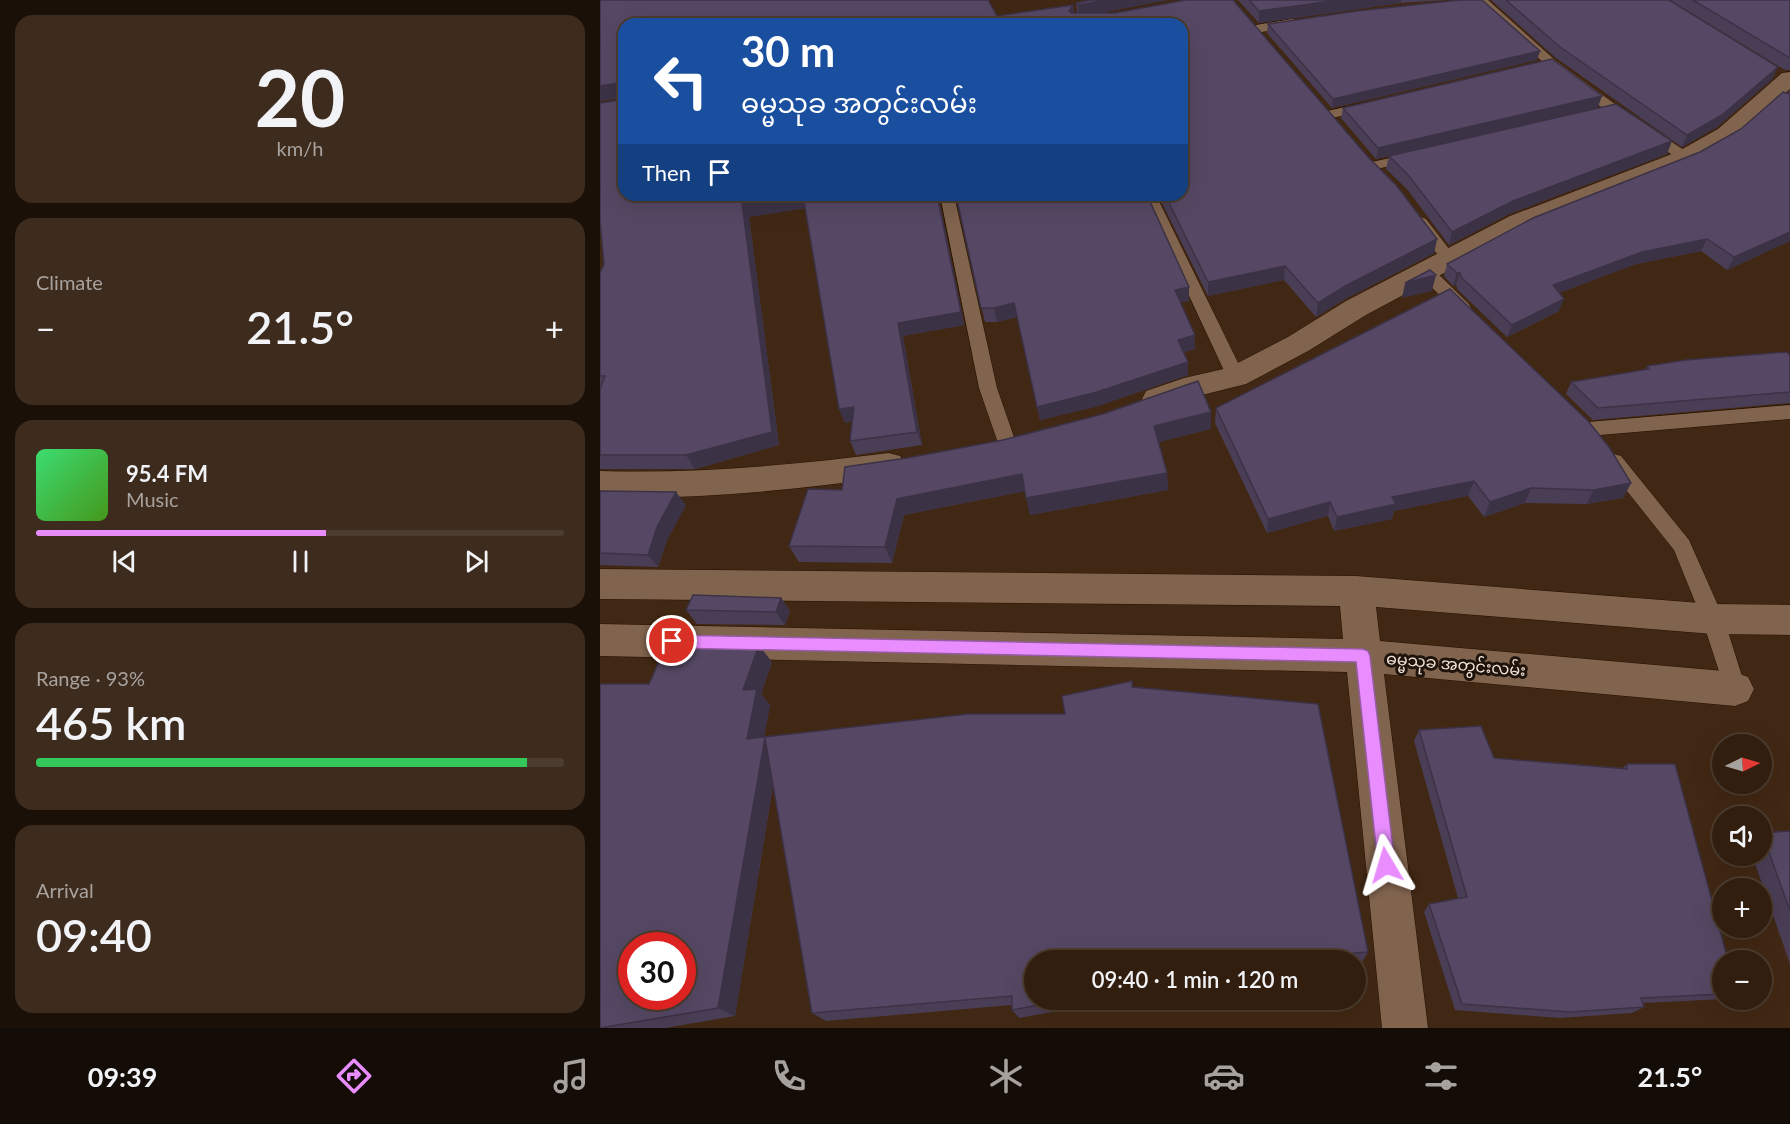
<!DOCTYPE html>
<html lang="en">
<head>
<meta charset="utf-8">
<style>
  :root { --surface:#311e0f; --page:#3d2b1d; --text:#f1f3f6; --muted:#a8a29e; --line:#4c3c2f; --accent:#e98dfe }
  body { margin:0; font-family:Lato,"Noto Sans Myanmar",sans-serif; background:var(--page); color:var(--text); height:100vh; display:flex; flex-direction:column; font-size:22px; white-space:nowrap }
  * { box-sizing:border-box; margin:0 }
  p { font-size:20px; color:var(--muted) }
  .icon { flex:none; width:33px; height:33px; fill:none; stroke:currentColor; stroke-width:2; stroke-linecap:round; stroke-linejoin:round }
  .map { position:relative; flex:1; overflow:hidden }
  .details { display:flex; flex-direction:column; gap:15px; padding:15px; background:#1b1008; width:600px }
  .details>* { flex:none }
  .banner { position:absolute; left:18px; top:18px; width:570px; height:183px; border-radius:18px; box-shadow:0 6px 24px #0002,0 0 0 2px var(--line); background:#1a4fa0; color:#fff; overflow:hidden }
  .needle { width:39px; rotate:85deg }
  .controls { position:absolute; left:1112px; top:734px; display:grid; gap:12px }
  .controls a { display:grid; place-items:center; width:60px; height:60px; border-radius:50%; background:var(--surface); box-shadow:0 6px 24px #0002,0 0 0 2px var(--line); font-size:30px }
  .speed { position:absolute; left:18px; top:932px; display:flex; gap:12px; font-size:30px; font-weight:700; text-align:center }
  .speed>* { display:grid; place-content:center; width:78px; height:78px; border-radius:50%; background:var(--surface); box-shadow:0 6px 24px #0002,0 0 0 2px var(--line); line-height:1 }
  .speed .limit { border:9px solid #d22; background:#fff; color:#111 }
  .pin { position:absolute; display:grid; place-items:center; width:51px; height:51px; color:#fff; margin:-26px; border:3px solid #fff; border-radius:50%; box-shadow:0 2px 6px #0007 }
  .me { position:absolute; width:66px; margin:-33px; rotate:353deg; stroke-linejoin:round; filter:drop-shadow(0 0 4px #0008) }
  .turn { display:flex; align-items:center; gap:21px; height:126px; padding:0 24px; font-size:27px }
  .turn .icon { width:78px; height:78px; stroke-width:2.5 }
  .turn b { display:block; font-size:42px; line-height:51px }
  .then { display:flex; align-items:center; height:57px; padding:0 24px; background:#0003; gap:12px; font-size:22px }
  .big { font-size:45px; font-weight:600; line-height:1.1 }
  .details .card { flex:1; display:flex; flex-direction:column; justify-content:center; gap:9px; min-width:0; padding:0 21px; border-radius:18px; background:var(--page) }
  .details .dial { align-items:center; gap:0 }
  .dial b { font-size:78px; line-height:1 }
  .song { display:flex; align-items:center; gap:18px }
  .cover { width:72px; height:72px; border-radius:9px; background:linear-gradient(135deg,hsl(140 70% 55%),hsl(100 70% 35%)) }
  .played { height:6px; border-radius:3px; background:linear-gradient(90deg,var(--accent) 55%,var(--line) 55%) }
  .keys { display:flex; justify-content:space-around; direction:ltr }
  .heat { display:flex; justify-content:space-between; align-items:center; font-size:33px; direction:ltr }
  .charge { height:9px; border-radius:4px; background:linear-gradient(90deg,#34c759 93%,var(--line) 0) }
  .trip { position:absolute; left:424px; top:950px; width:342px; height:60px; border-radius:30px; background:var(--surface); box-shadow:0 6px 24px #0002,0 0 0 2px var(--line); font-weight:600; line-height:60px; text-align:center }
  .tabs { display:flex; height:96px; justify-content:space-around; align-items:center; background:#140c06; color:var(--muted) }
  .tabs .icon { width:42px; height:42px }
  .tabs .selected { color:var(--accent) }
  .tabs b { font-size:27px; color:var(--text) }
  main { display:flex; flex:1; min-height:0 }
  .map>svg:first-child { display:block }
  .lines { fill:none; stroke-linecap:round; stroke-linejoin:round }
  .lane-casing { stroke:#271000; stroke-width:1 }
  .street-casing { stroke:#271000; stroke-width:1 }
  .lane { fill:#81644e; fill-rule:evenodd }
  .street { fill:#81644e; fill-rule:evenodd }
  .wall { fill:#4a3e56 }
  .shaded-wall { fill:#3c3246 }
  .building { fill:#564864; stroke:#3c3246; stroke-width:1.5; fill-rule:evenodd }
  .route { fill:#e98dfe; stroke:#975ca5; stroke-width:1.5 }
  .labels { text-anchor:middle; stroke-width:6; stroke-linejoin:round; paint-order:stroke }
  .street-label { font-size:16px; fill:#f3e3d6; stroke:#1f140b }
</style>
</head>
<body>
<main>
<section class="details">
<div class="card dial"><b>20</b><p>km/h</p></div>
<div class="card"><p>Climate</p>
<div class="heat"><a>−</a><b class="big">21.5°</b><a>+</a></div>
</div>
<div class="card">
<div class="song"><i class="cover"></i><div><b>95.4 FM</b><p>Music</p></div></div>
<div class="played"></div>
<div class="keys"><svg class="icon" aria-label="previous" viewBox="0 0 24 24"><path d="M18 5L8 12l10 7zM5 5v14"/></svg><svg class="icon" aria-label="pause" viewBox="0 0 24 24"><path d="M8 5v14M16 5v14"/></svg><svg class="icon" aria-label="next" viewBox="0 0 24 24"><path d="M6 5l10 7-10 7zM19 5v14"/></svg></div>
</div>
<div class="card"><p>Range · 93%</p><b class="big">465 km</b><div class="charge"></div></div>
<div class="card"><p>Arrival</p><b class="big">09:40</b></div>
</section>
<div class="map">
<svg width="1190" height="1028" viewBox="0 0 1190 1028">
  <rect width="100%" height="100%" fill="#412814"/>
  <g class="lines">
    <g class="lane-casing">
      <path id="lane" d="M875,0H888L955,60L1019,107L1090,154L1092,157L1090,160H1080L1009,113L947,66Z
        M692,19L696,20V26L656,33L650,29L656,25Z
        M767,102L774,106L772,109L728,119L721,115L723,112Z
        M813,153L818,154L820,157L818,160L772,170L765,166L767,163Z
        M340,195H354L397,388L416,443L414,448L407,450L400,448L398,443L379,388Z
        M542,195H556L645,377L642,381L636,383L630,381L627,377Z
        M821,217L826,219L853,254L856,258L853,262H843L816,225L814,222L816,219Z
        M825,266L831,267L869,304L871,308L869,312H857L819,275L817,271Z
        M1190,405V419L988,436L982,434L979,429L982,424L988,422Z
        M1014,454L1021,456L1089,540L1124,619L1146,689L1143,696L1135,699L1127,696L1102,619L1074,550L1007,466L1005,461L1007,456Z"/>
    </g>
    <g class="street-casing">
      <path id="street" d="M1190,72V89L1134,139L1093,162L928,228L766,315L708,351L646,384L590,398L557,410L546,407L542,399L546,391L584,378L628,368L688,337L746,301L910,216L1077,152L1118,129L1182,73Z
        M289,453L300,456L305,465L300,474L289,477C193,490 97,500 0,497V471C97,474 193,465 289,453Z
        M0,569L756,576L1113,604L1190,605V635L1113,634L776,607L780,641L1135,672L1148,677L1154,689L1148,701L1135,706L784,674L828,1028H782L747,672L0,656V624L743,639L740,606L0,599Z"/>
    </g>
    <use href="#lane" class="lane"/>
    <use href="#street" class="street"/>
  </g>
  <path class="wall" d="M0,0H388L397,16L473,5L474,13H477L476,3L491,0H568L499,13H515L586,0H633L768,157L796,185L837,239L834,253L745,299L716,317L684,280L608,296L558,195H582V24H24V195H338L364,325L303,336L322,445L256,455L250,441L252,421L245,423L239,409L205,208L149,217L179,445L95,469H0V273L4,264L1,230H0V103L19,100V98L0,101Z
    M638,0H847L801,3L659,23Z
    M891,0H1190V70H1185L1070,0L1172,79L1117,127L1082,147L956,58Z
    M668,24L937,60L732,108L667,33Z
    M1190,90V241L1127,270L1101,251L1036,264L959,293V311L907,337L858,290L856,285L853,286L844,276L847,264L1100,152L1141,129L1188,93Z
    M998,107L776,159L741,118L743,108Z
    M1067,154L909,214L849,245L807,189L786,169L789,156Z
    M356,195L589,287V301L580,302L595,349L584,352L588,362V375L498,406L440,420L417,317L397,322H385Z
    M1190,356V403L993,420L966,394L971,382L1045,370L1047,366Z
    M616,408L1031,483L1023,498L986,504L925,503L884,517L868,496L794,511L792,519L734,531L728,516L667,533L615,423Z
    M611,429L559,442L567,473L568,490L430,515L425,491L304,515L292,563L199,562L189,546L242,490Z
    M0,491L86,505L67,540L58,567L0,565Z
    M181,598L190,611L185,625L97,624L86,610Z
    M172,662L161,694L170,705L164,737L465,714L532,681L533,687L768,952L762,962H756V960H435V999H525L419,1018L412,1010V1005L226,1021L212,1013L173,786L135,1016L65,1028H0L49,684Z
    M819,730L894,758L1023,768L1027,764L1122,960V999H1123L1043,1003L1044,1007L1032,1013L960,1018L855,1010L824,912L829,904L858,898L814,741Z
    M1190,831V964L1152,855H1161L1162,833Z"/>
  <path class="shaded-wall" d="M506,0H568L479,17L478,5Z
    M739,0H801V3L659,23V11Z
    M473,5L474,19L469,11Z
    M940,51L937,60L732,108L733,99Z
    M1178,67L1172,79L1117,127L1082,147L1087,135Z
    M19,83L24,97L0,101V86Z
    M1002,96L998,107L776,159L778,148Z
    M1072,141L1067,154L909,214L849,245L852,232L913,201Z
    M194,195H204L208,208L149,217L179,445L95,469L86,455L142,203Z
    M337,195H338L364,325L303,336L322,445L317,432L298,323Z
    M1190,232V241L1127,270L1134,257Z
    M837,239L834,253L745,299L716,317L718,303L747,285Z
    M1107,239L1101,251L1036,264L948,297L953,285L1042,252Z
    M685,266L684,280L608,296V282Z
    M857,273H860L856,285L853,286Z
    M836,275L832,291L802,298L805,283Z
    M589,287V301L575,304V290Z
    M964,299L959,311L907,337L912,325Z
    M414,303L417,317L397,322L394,308Z
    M595,335V349L578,353V340Z
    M588,362V375L498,406L440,420L437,407Z
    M254,407L259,420L245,423L239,409Z
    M611,412V429L555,443L554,426Z
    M567,473L568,490L430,515L426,498Z
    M422,474L426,491L304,515L292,563L285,547L297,499Z
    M874,481L868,496L794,511L792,519L734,531L737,517L792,497Z
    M1031,483L1023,498L986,504L994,490Z
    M931,488L925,503L884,517L890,502Z
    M76,492L86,505L67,540L58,567L48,555L57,527Z
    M730,502L728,516L667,533L668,519Z
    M181,598L190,611L185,625L176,612Z
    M159,645L172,662L161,694L170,705L161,754L147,739L143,690Z
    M165,738L178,754L135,1016L118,1008Z"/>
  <path class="building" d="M0,0H388L397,16L473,5L469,11L472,13H515L586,0H633L768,157L796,185L837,239L747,285L718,303L685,266L608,282L565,195H582V24H24V195H194L142,203L172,432L86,455H0V389L5,376H0V273L4,264L0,220V103L19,100V83L0,86Z
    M491,0H506L478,5L476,3Z
    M649,0H739L659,11Z
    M860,0H882L940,51L733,99L668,24L757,11Z
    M906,0H1069L1178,67L1122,115L1087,135L960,47Z
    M1093,0H1190V58Z
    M952,59L1002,96L778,148L743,108Z
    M1183,92L1190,94V232L1134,257L1107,239L1042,252L953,285L964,299L912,325L862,278L860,273H857L847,264L933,218L1100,152L1141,129Z
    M1016,104L1072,141L913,201L852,232L809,176L789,156Z
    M203,195H337L361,312L298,323L317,432L250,441L254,407L239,409Z
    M356,195H547L589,287L575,290L595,335L578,340L588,362L497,392L437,407L414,303L394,308H381Z
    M830,270L836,275L805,283Z
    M850,289L988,421L1009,447L1031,483L994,490L931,488L890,502L874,481L792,497L796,504L737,517L730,502L668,519L616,408Z
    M1187,352L1190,356V392L998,408L971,382L1049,369L1047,366L1086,360Z
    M598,381L611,412L554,426L567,473L426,498L422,474L297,499L285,547L189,546L208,489L242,490L245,467L307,458L403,440L503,414Z
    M0,491L76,492L57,527L48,555L0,553Z
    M93,595L181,598L176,612L86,610Z
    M67,643L159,645L143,690L157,689L147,739L368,714H465L462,696L532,681V687L718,704L768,952L667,960H435V999H473L412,1010V996L212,1013L165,738L118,1008L0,1028V684H49ZM32,945H82V996H32Z
    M881,726L894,758L1027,769V764H1075L1128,960H1122V994L1041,998L1044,1007L970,1012L862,1004L829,904L867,897L819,730Z
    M1190,831V911L1162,833Z"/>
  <path class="route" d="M72,635L763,649L768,651L770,656L795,865L792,871L786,874L780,871L778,865L756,662L72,648L66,646L64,641L66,637Z"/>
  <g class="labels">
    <g class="street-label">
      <text transform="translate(856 664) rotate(5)" y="6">ဓမ္မသုခ အတွင်းလမ်း</text>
    </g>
  </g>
</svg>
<div class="controls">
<a><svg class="needle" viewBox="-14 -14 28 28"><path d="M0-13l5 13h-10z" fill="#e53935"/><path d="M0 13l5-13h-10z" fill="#a8a29e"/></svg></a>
<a><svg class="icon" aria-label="sound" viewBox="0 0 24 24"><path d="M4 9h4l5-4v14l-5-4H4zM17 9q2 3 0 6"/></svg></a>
<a>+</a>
<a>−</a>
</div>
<div class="speed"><div class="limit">30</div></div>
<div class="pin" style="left:72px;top:641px;background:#d93025"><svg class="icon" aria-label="arrive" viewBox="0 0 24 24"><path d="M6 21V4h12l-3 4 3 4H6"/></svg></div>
<svg class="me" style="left:786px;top:865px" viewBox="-20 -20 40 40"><path d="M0-17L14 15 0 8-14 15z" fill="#e98dfe" stroke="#fff" stroke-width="4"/></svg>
<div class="trip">09:40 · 1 min · 120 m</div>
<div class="banner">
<div class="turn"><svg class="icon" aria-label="left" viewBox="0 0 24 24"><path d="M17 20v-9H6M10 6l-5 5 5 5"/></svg><div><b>30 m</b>ဓမ္မသုခ အတွင်းလမ်း</div></div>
<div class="then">Then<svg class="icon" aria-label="arrive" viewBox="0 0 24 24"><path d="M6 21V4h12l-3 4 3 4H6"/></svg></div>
</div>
</div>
</main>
<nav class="tabs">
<b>09:39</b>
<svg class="icon selected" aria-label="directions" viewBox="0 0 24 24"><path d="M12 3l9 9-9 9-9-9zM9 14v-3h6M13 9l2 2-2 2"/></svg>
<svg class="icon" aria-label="music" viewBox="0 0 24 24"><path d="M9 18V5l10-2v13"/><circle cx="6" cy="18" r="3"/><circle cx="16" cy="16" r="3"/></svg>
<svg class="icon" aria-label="phone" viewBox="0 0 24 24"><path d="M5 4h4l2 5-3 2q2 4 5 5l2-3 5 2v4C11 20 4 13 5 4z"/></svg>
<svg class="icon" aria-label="climate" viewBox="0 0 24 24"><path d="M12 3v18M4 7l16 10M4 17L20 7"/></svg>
<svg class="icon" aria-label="car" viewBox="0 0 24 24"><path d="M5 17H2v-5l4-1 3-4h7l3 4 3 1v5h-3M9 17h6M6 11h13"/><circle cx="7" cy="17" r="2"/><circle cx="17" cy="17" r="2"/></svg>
<svg class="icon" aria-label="filters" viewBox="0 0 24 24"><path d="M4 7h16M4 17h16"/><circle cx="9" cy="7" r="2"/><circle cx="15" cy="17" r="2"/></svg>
<b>21.5°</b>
</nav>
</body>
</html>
